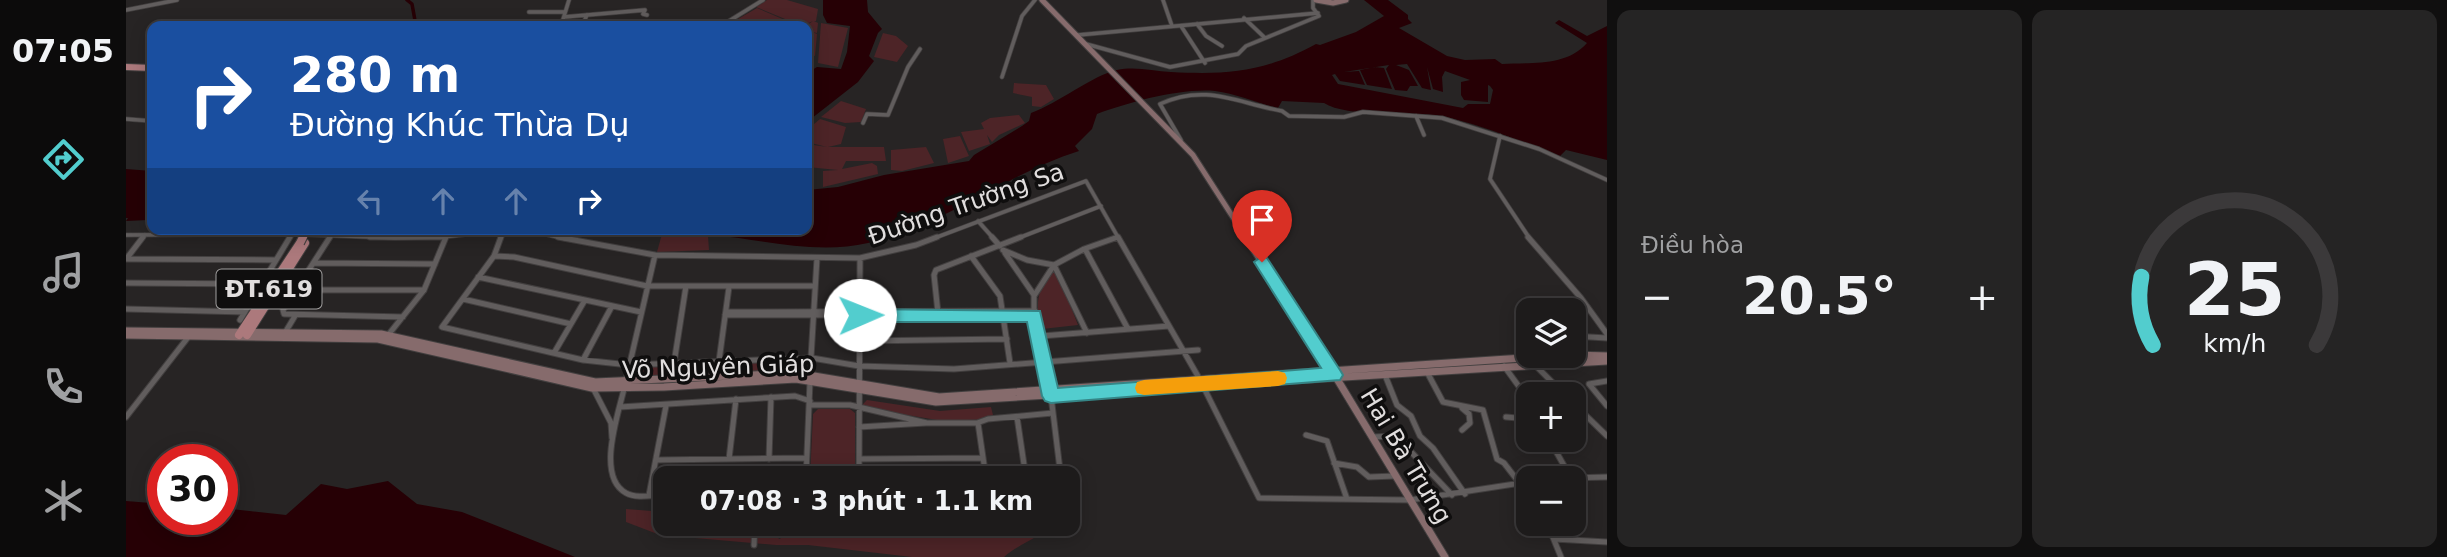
<!DOCTYPE html>
<html lang="vi">
<head>
<meta charset="utf-8">
<style>
  :root { --surface:#1d1b1b; --page:#252424; --text:#f1f3f6; --muted:#a0a1a3; --line:#3b393a; --accent:#52cdce }
  body { margin:0; font-family:"DejaVu Sans",sans-serif; background:var(--page); color:var(--text); height:100vh; display:flex; flex-direction:column; font-size:26px; white-space:nowrap }
  * { box-sizing:border-box; margin:0 }
  p { font-size:23px; color:var(--muted) }
  .icon { flex:none; width:38px; height:38px; fill:none; stroke:currentColor; stroke-width:2; stroke-linecap:round; stroke-linejoin:round }
  .map { position:relative; flex:1; overflow:hidden }
  .drawer { display:flex; flex-direction:column; gap:10px; padding:10px; background:#100f0f; width:840px }
  .drawer>* { flex:none }
  .banner { position:absolute; left:21px; top:21px; width:665px; height:214px; border-radius:14px; box-shadow:0 4px 18px #0003,0 0 0 2px var(--line); background:#1a4fa0; color:#fff; overflow:hidden }
  .tools { position:absolute; left:1390px; top:298px; display:grid; gap:14px }
  .tools a { display:grid; place-items:center; width:70px; height:70px; border-radius:14px; background:var(--surface); box-shadow:0 4px 18px #0003,0 0 0 2px var(--line); font-size:35px }
  .speed { position:absolute; left:21px; top:444px; display:flex; gap:14px; font-size:35px; font-weight:700; text-align:center }
  .speed>* { display:grid; place-content:center; width:91px; height:91px; border-radius:50%; background:var(--surface); box-shadow:0 4px 18px #0003,0 0 0 2px var(--line); line-height:1 }
  .speed .limit { border:10px solid #d22; background:#fff; color:#111 }
  .pin { position:absolute; display:grid; place-items:center; width:60px; height:60px; color:#fff; margin:-72px -30px; border-radius:50% 50% 50% 0; rotate:-45deg; box-shadow:0 0 7px #0007 }
  .pin .icon { rotate:45deg }
  .me { position:absolute; width:77px; margin:-38px; rotate:89deg; stroke-linejoin:round; filter:drop-shadow(0 0 5px #0008) }
  .turn { display:flex; align-items:center; gap:24px; height:147px; padding:0 28px; font-size:32px }
  .turn .icon { width:91px; height:91px; stroke-width:2.5 }
  .turn b { display:block; font-size:49px; line-height:60px }
  .lanes { display:flex; align-items:center; height:66px; padding:0 28px; background:#0003; justify-content:center; gap:35px; direction:ltr }
  .lanes .off { opacity:.35 }
  .big { font-size:52px; font-weight:700; line-height:1.1 }
  .drawer .tile { flex:1; display:flex; flex-direction:column; justify-content:center; gap:10px; min-width:0; padding:0 24px; border-radius:14px; background:var(--page) }
  .drawer .dial { align-items:center; gap:0 }
  .dial svg { height:182px; overflow:visible; fill:none; stroke:var(--line); stroke-width:7; stroke-linecap:round; text-anchor:middle }
  .dial text { fill:var(--text); stroke:none }
  .heat { display:flex; justify-content:space-between; align-items:center; font-size:38px; direction:ltr }
  .drawer .tiles { flex:1; display:grid; gap:10px; grid-template-columns:repeat(2,1fr) }
  .trip { position:absolute; left:527px; top:466px; width:427px; height:70px; border-radius:14px; background:var(--surface); box-shadow:0 4px 18px #0003,0 0 0 2px var(--line); font-weight:700; line-height:70px; text-align:center }
  main { display:flex; flex:1; min-height:0 }
  .dock { display:flex; flex-direction:column; width:126px; justify-content:space-around; align-items:center; background:#0c0b0b; color:var(--muted) }
  .dock .icon { width:49px; height:49px }
  .dock .current { color:var(--accent) }
  .dock b { font-size:32px; color:var(--text) }
  .map>svg:first-child { display:block }
  .green { fill:#4d2427 }
  .water { fill:#260005; fill-rule:evenodd }
  .lines { fill:none; stroke-linecap:round; stroke-linejoin:round }
  .canal { stroke:#260005; stroke-width:3.5 }
  .street-far1-casing { stroke:#423f3f; stroke-width:5 }
  .street-casing { stroke:#423f3f; stroke-width:7 }
  .secondary-far1-casing { stroke:#423f3f; stroke-width:7 }
  .secondary-casing { stroke:#423f3f; stroke-width:9 }
  .primary-far1-casing { stroke:#423f3f; stroke-width:8 }
  .primary-casing { stroke:#423f3f; stroke-width:10 }
  .street-far1 { stroke:#615d5d; stroke-width:3.5 }
  .street { stroke:#615d5d; stroke-width:5 }
  .secondary-far1 { stroke:#866b6c; stroke-width:5 }
  .secondary { stroke:#866b6c; stroke-width:7 }
  .primary-far1 { stroke:#ac797c; stroke-width:6 }
  .primary { stroke:#ac797c; stroke-width:8 }
  .primary-bridge-far1-casing { stroke:#423f3f; stroke-width:8; stroke-linecap:butt }
  .primary-bridge-casing { stroke:#423f3f; stroke-width:10; stroke-linecap:butt }
  .primary-bridge-far1 { stroke:#ac797c; stroke-width:6 }
  .primary-bridge { stroke:#ac797c; stroke-width:8 }
  .route { fill:#52cdce; stroke:#358586; stroke-width:2 }
  .slow { fill:#f59e0b }
  .labels { text-anchor:middle; stroke-width:7; stroke-linejoin:round; paint-order:stroke }
  .shield { fill:#0f0e0e; stroke:#a2a0a0; stroke-width:2 }
  .shield-label { font-size:23px; font-weight:bold; fill:#e1dede }
  .street-label { font-size:24px; fill:#e1dede; stroke:#0f0e0e }
</style>
</head>
<body>
<main>
<nav class="dock">
<b>07:05</b>
<svg class="icon current" aria-label="directions" viewBox="0 0 24 24"><path d="M12 3l9 9-9 9-9-9zM9 14v-3h6M13 9l2 2-2 2"/></svg>
<svg class="icon" aria-label="music" viewBox="0 0 24 24"><path d="M9 18V5l10-2v13"/><circle cx="6" cy="18" r="3"/><circle cx="16" cy="16" r="3"/></svg>
<svg class="icon" aria-label="phone" viewBox="0 0 24 24"><path d="M5 4h4l2 5-3 2q2 4 5 5l2-3 5 2v4C11 20 4 13 5 4z"/></svg>
<svg class="icon" aria-label="climate" viewBox="0 0 24 24"><path d="M12 3v18M4 7l16 10M4 17L20 7"/></svg>
</nav>
<div class="map">
<svg width="1481" height="557" viewBox="0 0 1481 557">
  <rect width="100%" height="100%" fill="#272424"/>
  <path class="green" d="M641,0H661L692,9L690,21H688L692,23L691,33L686,32L691,34L689,56L683,54L681,58L680,26L687,21L676,26L630,7Z
    M631,8L673,26H600Z
    M695,23L722,28L712,67L692,63Z
    M757,33L770,36L782,46L771,62L748,57Z
    M888,83L920,85L928,99L915,107L906,106V97L887,93Z
    M715,101L740,109L735,122L719,123L695,117Z
    M893,115L899,123L873,135L866,142L861,135L864,144L843,151L835,132L858,129L855,123L864,118Z
    M694,119L720,127L715,144L702,147H758L760,161H720L716,169L746,163L751,166L752,174L697,187V171L712,170L681,167V144L701,147L681,142V130Z
    M834,136L843,156L822,163L817,139Z
    M800,147L808,163L776,171L765,170V150Z
    M536,234L582,236L583,250L531,252Z
    M930,269L952,325L916,329C908,305 911,286 930,269Z
    M676,361L680,367L676,370L505,378L503,373L512,367Z
    M741,400L814,411L865,407L868,419L817,421L739,408L736,405Z
    M692,409H724L729,413V478H684L687,414Z
    M500,509L539,512V523H638L646,535L654,539L660,529V523H926C915,538 892,544 878,557H786L682,545H650L534,535L500,522Z"/>
  <path class="water" d="M697,0H741L742,12L756,29L752,33L743,56L748,61L732,82L681,122V73L691,67L715,69L721,52L724,26L701,23L697,15Z
    M1238,0H1262L1282,15V19L1286,23L1273,28L1321,56L1339,60L1369,59L1376,64C1405,62 1440,67 1461,43L1429,23L1433,20L1461,36L1481,26V160L1440,150L1434,156C1395,142 1355,124 1315,116C1286,111 1221,118 1198,103L1156,101L1152,108C1131,103 1111,94 1089,91C1054,88 1004,102 971,114L966,129L949,146L953,151C880,174 818,226 742,243C691,255 638,240 588,235C565,232 541,232 518,229H681V190L712,187L758,175L843,161L848,155L896,126L903,121L905,113C931,104 967,75 991,70C1009,66 1027,71 1045,72C1102,75 1139,72 1190,44L1194,45L1230,32L1258,16ZM1281,64L1296,88L1305,90L1301,67L1307,89L1317,92L1316,77L1319,71L1344,80L1335,82V95L1338,100L1362,102V85L1364,86L1367,90L1364,104H1342L1337,108L1212,84L1206,75L1209,74L1214,81L1239,85L1233,71L1218,72L1263,65L1260,69L1269,90L1281,91L1284,86H1292L1283,70L1270,65Z
    M1249,67L1258,68L1266,89L1241,85L1234,70Z
    M0,169L26,171V216L22,220L0,221L2,218H0Z
    M262,481L291,504L336,512L449,557H0V501L37,504V520H96V508L160,515L195,484L221,489Z"/>
  <g class="lines">
    <path class="canal" d="M281,0L286,4L290,26"/>
    <g class="street-far1-casing">
      <path id="street-far1" d="M1037,0L1046,26
        M0,10L51,0
        M403,12H439
        M438,17L519,10L517,14L521,15
        M1118,18L1138,37
        M1071,24L1080,36L1096,46
        M435,26L443,0
        M456,26L461,15
        M595,26L637,0
        M1055,26L1079,63
        M952,35L1192,13
        M960,44L1044,67L1112,54L1120,46L1193,16L1187,8V0
        M876,77L896,16L909,0
        M1290,116L1298,135
        M0,119L26,121
        M737,123L741,114L762,115L782,67L794,49
        M1374,136L1364,179L1404,239
        M1055,140L1034,104C1080,83 1111,103 1156,111L1163,116L1218,117L1237,112L1316,118L1413,149L1481,180
        M852,221L868,239
        M397,229L440,239
        M0,235L165,234L269,238L317,237L388,229
        M16,239L19,235
        M163,239L165,235
        M374,239L377,230
        M806,239L960,181L993,239
        M890,239L975,206
        M987,239L992,237"/>
    </g>
    <g class="street-casing">
      <path id="street" d="M204,237L157,310L158,314L277,317
        M244,237H315
        M375,237L368,256L316,327L457,360L503,365L686,358L733,366L828,369L1072,350
        M432,237L529,255L734,258L790,245L811,237
        M866,237L874,246
        M992,237L1073,378
        M1402,237L1455,298L1481,334
        M959,249L1002,329
        M877,250L901,260L928,265L961,333
        M879,253L908,295
        M368,256L388,257L521,286H689
        M845,256L874,296L884,363
        M1,258L17,237
        M0,259L150,260
        M188,263L309,264
        M352,277L515,312
        M0,283L135,284
        M170,290H298
        M337,299L445,324
        M0,309L119,312
        M600,312L909,311
        M812,313L808,275L810,270L895,237
        M599,315H908
        M114,320L164,237
        M160,331L169,316
        M263,334L298,290L320,237
        M915,336L1043,326
        M1447,336L1481,338
        M1393,340L1402,339
        M733,341L881,339
        M428,353L459,300
        M457,360L486,306
        M593,361L603,287
        M548,363L560,286
        M1409,365L1438,394
        M1378,366L1402,399
        M1301,372L1317,402L1357,410L1371,459L1378,463L1402,494
        M684,374L691,258
        M1259,375L1271,405L1285,416L1294,436L1307,448L1339,494
        M500,380L529,255
        M1481,381L1463,384L1481,406
        M1076,384L1133,498L1284,500L1402,482
        M467,388L485,423L486,438
        M498,389C492,415 470,477 500,493C511,499 527,495 539,495
        M923,389L908,315V296L928,265L958,249L992,237
        M925,396L935,478
        M1447,403L1481,436
        M683,405H724L801,423H851L862,419L927,413
        M494,407L669,396L684,401
        M1336,408L1343,414L1344,423L1336,430
        M0,417L63,336
        M891,417L900,478
        M1380,417L1402,419
        M852,423L860,478
        M733,427L800,423
        M1180,435L1201,441L1221,499
        M1246,437L1270,436L1326,495
        M1423,439L1445,478
        M603,459L610,399
        M643,459L645,397
        M733,459L857,458
        M530,460L680,458
        M1208,463L1231,467L1243,477L1269,476
        M680,478L684,381
        M733,478L734,258
        M1443,478L1481,477
        M523,495L540,406
        M1421,523L1435,557
        M1428,539L1481,542
        M628,545L629,523"/>
    </g>
    <g class="secondary-far1-casing">
      <path id="secondary-far1" d="M916,0L1067,155L1121,239
        M1190,0L1207,3L1220,0"/>
    </g>
    <g class="secondary-casing">
      <path id="secondary" d="M1120,237L1205,369L1319,557
        M0,331L255,334L469,382L670,373L813,397L1442,355
        M0,335L252,339L466,388L538,387L670,379L810,402L1481,361
        M1447,355L1481,356"/>
    </g>
    <g class="primary-far1-casing">
      <path id="primary-far1" d="M0,67L26,68"/>
    </g>
    <g class="primary-casing">
      <path id="primary" d="M113,335L174,243
        M121,335L179,243"/>
    </g>
    <use href="#street-far1" class="street-far1"/>
    <use href="#street" class="street"/>
    <use href="#secondary-far1" class="secondary-far1"/>
    <use href="#secondary" class="secondary"/>
    <use href="#primary-far1" class="primary-far1"/>
    <use href="#primary" class="primary"/>
    <g class="primary-bridge-far1-casing">
      <path id="primary-bridge-far1" d="M176,239L182,229"/>
    </g>
    <g class="primary-bridge-casing">
      <path id="primary-bridge" d="M174,243L177,237"/>
    </g>
    <use href="#primary-bridge-far1" class="primary-bridge-far1"/>
    <use href="#primary-bridge" class="primary-bridge"/>
  </g>
  <path class="route" d="M1136,256L1141,258L1214,370L1217,375L1214,380L925,403L919,401L916,396L901,322H734L728,320L725,315L728,311L734,309L914,311L932,388L1195,368L1128,262Z"/>
  <path class="slow" d="M1152,371L1159,373L1161,378L1159,384L1152,386L1018,395L1011,393L1009,388L1011,382L1018,380Z"/>
  <g class="labels">
    <rect class="shield" x="90.5" y="269.5" width="105" height="39" rx="5"/>
    <g class="shield-label">
      <text x="143" y="297">ĐT.619</text>
    </g>
    <g class="street-label">
      <text transform="translate(840 204) rotate(-19)" y="8">Đường Trường Sa</text>
      <text transform="translate(592 367) rotate(-2)" y="8">Võ Nguyên Giáp</text>
      <text transform="translate(1280 456) rotate(59)" y="8">Hai Bà Trưng</text>
    </g>
  </g>
</svg>
<div class="tools">
<a><svg class="icon" aria-label="layers" viewBox="0 0 24 24"><path d="M12 4l9 5-9 5-9-5zM3 14l9 5 9-5"/></svg></a>
<a>+</a>
<a>−</a>
</div>
<div class="speed"><div class="limit">30</div></div>
<div class="pin" style="left:1136px;top:262px;background:#d93025"><svg class="icon" aria-label="arrive" viewBox="0 0 24 24"><path d="M6 21V4h12l-3 4 3 4H6"/></svg></div>
<svg class="me" style="left:734px;top:315px" viewBox="-20 -20 40 40"><circle r="19" fill="#fff"/><path d="M0-13L10 11 0 6-10 11z" fill="#52cdce"/></svg>
<div class="trip">07:08 · 3 phút · 1.1 km</div>
<div class="banner">
<div class="turn"><svg class="icon" aria-label="right" viewBox="0 0 24 24"><path d="M7 20v-9h11M14 6l5 5-5 5"/></svg><div><b>280 m</b>Đường Khúc Thừa Dụ</div></div>
<div class="lanes"><svg class="icon off" aria-label="left" viewBox="0 0 24 24"><path d="M17 20v-9H6M10 6l-5 5 5 5"/></svg><svg class="icon off" aria-label="ahead" viewBox="0 0 24 24"><path d="M12 20V5M6 11l6-6 6 6"/></svg><svg class="icon off" aria-label="ahead" viewBox="0 0 24 24"><path d="M12 20V5M6 11l6-6 6 6"/></svg><svg class="icon" aria-label="right" viewBox="0 0 24 24"><path d="M7 20v-9h11M14 6l5 5-5 5"/></svg></div>
</div>
</div>
<section class="drawer">
<div class="tiles">
<div class="tile"><p>Điều hòa</p>
<div class="heat"><a>−</a><b class="big">20.5°</b><a>+</a></div>
</div>
<div class="tile dial"><svg viewBox="0 0 100 80">
<path d="M14 69A42 42 0 1 1 86 69"/>
<path d="M14 69A42 42 0 0 1 9 39" stroke="#52cdce"/>
<text x="50" y="56" font-size="32" font-weight="700">25</text>
<text x="50" y="72" font-size="11">km/h</text>
</svg></div>
</div>
</section>
</main>
</body>
</html>
